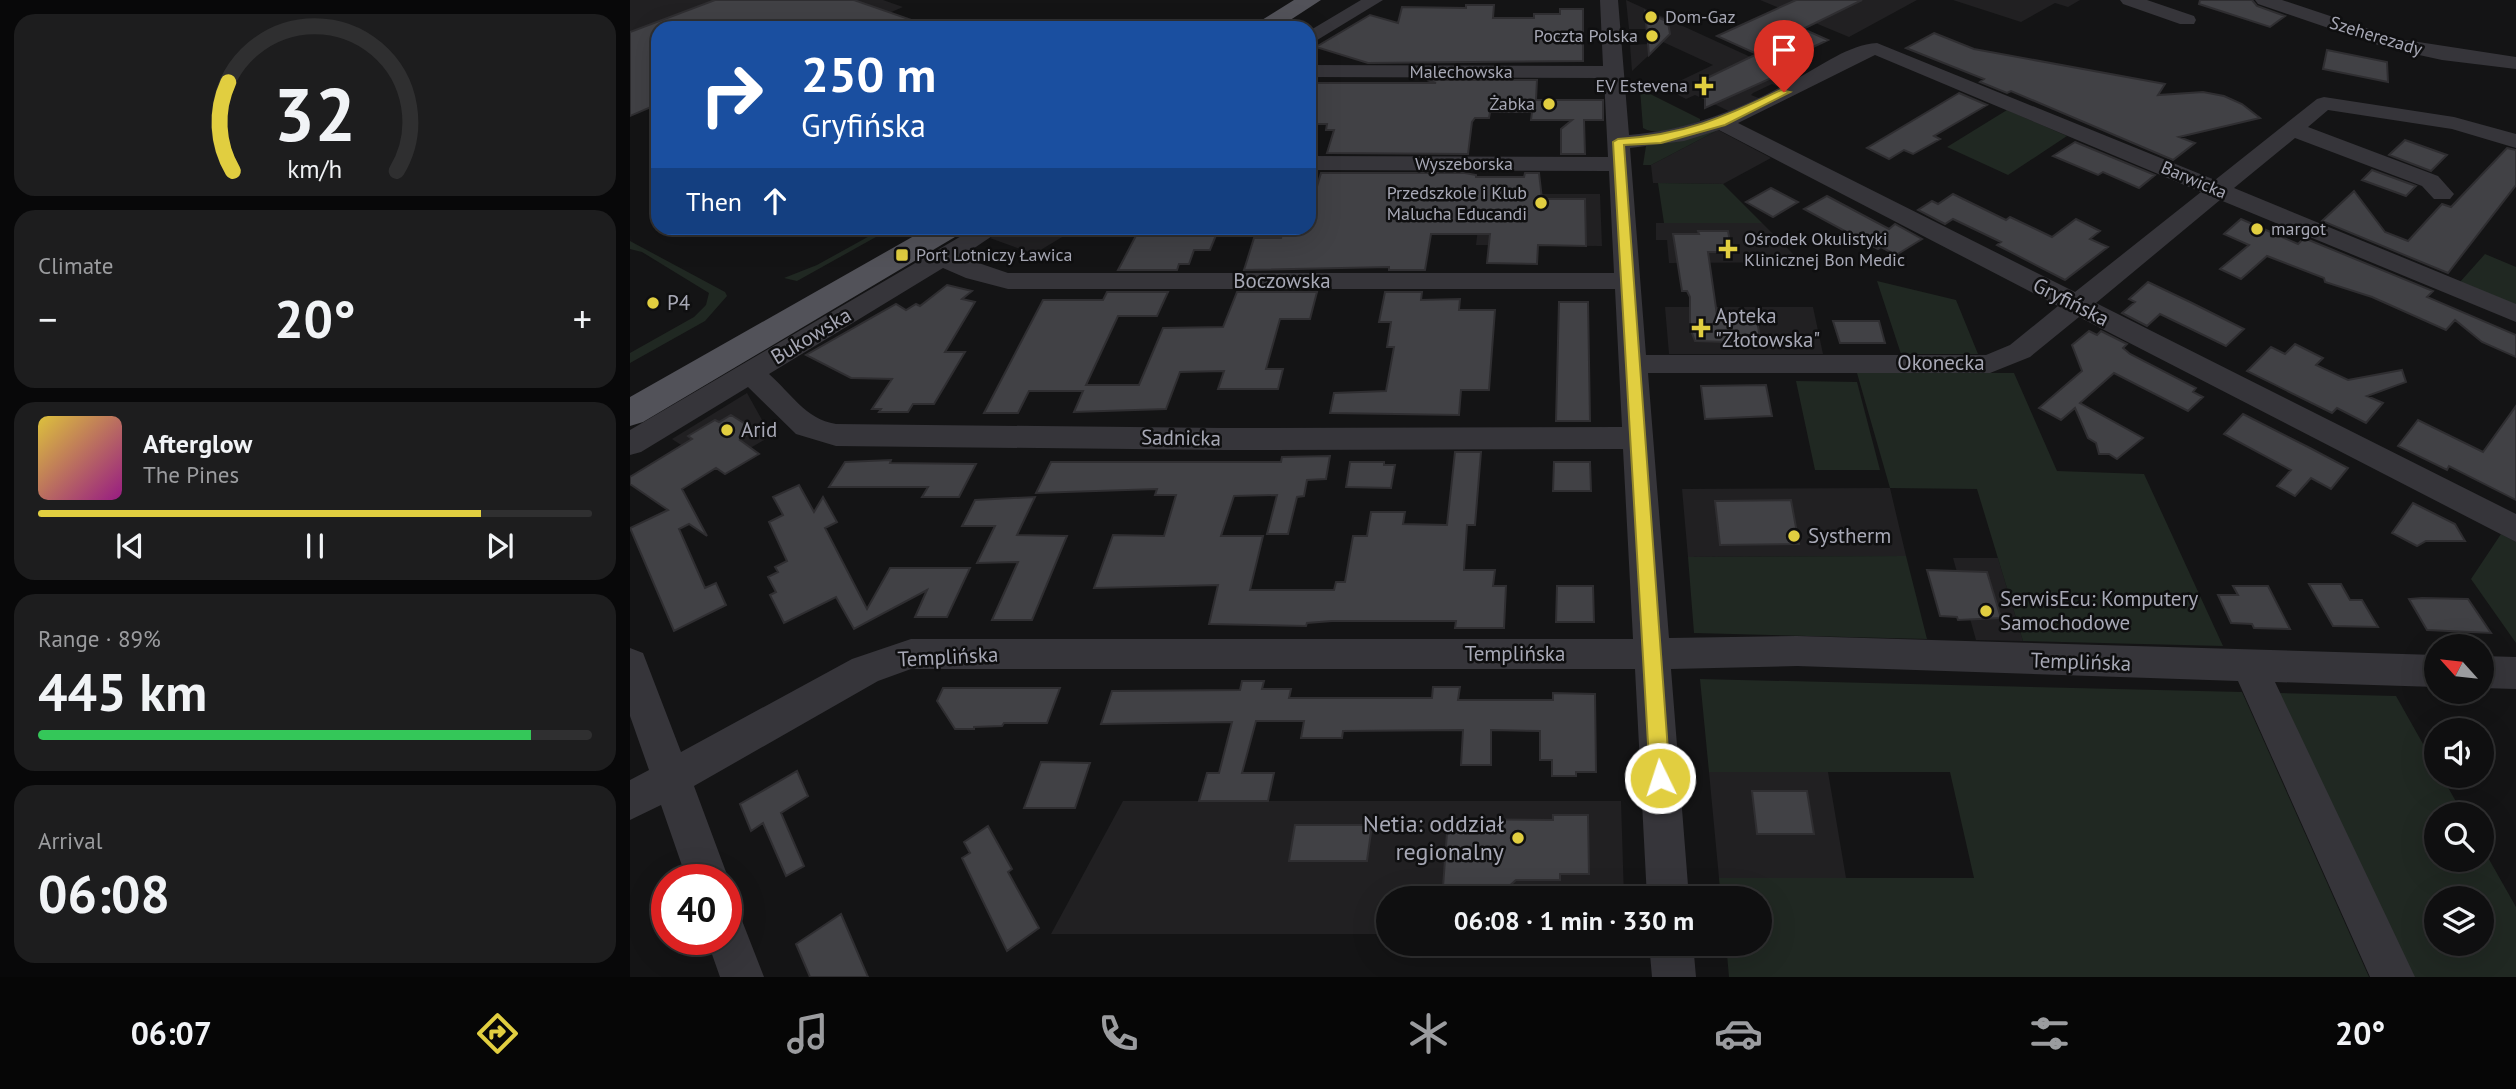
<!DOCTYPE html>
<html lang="en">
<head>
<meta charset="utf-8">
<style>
  :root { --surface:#0f0f10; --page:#1d1d1e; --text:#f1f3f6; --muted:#9b9c9f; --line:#2f2f30; --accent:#e1ce40 }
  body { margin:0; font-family:"PT Sans",sans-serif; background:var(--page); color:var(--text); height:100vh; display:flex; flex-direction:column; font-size:26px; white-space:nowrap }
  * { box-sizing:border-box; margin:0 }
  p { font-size:23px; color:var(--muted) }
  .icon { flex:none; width:38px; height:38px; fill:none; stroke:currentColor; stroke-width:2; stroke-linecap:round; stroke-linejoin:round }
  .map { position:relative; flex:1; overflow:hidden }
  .sheet { display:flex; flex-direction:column; gap:14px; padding:14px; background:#080809; width:630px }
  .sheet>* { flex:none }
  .guide { position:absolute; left:21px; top:21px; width:665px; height:214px; border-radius:21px; box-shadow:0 7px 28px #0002,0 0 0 2px var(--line); background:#1a4fa0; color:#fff; overflow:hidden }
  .needle { width:46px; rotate:297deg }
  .controls { position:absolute; left:1794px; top:634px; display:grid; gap:14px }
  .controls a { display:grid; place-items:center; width:70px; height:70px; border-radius:50%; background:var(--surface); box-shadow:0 7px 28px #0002,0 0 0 2px var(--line); font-size:35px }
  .speed { position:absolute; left:21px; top:864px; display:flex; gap:14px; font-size:35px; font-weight:700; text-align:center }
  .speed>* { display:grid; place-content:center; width:91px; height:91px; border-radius:50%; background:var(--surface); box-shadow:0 7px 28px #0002,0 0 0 2px var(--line); line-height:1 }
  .speed .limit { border:10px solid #d22; background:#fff; color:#111 }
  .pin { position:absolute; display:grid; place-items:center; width:60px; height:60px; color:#fff; margin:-72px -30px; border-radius:50% 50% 50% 0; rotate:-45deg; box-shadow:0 0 7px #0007 }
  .pin .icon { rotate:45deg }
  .me { position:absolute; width:77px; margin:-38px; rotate:356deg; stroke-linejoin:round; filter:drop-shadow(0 0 5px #0008) }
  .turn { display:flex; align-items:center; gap:24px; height:147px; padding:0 35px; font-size:32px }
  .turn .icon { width:91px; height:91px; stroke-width:2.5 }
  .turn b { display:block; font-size:49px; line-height:60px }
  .then { display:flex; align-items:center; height:66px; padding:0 35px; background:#0003; gap:14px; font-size:26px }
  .big { font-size:52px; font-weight:700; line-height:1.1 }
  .sheet .widget { flex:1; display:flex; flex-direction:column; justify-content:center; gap:10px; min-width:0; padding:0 24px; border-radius:21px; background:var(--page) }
  .sheet .dial { align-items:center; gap:0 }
  .dial svg { height:182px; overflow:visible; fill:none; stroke:var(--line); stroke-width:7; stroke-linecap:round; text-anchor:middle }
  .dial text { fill:var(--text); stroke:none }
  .song { display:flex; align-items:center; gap:21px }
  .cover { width:84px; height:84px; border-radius:10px; background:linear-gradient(135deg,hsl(50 70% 55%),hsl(310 70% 35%)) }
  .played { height:7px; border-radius:4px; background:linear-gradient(90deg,var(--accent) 80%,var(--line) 80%) }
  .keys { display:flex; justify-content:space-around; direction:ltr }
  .heat { display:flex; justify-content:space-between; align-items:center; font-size:38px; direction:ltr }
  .charge { height:10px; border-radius:5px; background:linear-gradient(90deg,#34c759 89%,var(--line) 0) }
  .trip { position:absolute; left:746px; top:886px; width:396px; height:70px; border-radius:35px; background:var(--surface); box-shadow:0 7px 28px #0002,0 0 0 2px var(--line); font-weight:700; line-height:70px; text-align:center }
  .menu { display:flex; height:112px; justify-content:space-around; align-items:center; background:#060606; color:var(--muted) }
  .menu .icon { width:49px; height:49px }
  .menu .active { color:var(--accent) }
  .menu b { font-size:32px; color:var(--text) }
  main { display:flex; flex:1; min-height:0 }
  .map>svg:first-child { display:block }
  .built { fill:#212022 }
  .green { fill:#202822; fill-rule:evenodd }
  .building { fill:#414145; stroke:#2f2e31; stroke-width:2 }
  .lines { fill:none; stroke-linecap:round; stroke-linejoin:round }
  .minor { fill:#36353a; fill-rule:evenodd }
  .major { fill:#525259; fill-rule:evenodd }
  .route { fill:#e1ce40; stroke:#92862a; stroke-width:2 }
  .poi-dot { fill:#e1ce40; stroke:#0f0f10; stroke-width:2.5 }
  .labels { text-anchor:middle; stroke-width:5; stroke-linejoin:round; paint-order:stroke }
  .far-poi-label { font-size:18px; fill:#a7a8b5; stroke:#0f0f10; text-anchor:start }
  .far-street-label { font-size:18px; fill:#a7a8b5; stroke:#0f0f10 }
  .street-label { font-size:21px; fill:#a7a8b5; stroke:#0f0f10 }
  .poi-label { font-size:21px; fill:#a7a8b5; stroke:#0f0f10; text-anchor:start }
  .near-poi-label { font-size:24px; fill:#a7a8b5; stroke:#0f0f10; text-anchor:end }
</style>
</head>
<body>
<main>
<section class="sheet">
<div class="widget dial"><svg viewBox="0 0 100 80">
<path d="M14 69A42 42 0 1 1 86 69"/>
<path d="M14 69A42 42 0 0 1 12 30" stroke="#e1ce40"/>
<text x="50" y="56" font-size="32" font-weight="700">32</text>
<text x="50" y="72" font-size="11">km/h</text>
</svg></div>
<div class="widget"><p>Climate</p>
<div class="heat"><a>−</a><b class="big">20°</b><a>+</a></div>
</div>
<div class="widget">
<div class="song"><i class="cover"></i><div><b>Afterglow</b><p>The Pines</p></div></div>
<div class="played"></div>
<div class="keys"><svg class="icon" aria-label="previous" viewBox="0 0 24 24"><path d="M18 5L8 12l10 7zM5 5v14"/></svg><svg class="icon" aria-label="pause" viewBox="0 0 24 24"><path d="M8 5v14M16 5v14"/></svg><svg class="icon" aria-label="next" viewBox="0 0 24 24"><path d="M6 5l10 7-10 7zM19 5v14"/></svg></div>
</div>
<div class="widget"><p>Range · 89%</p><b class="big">445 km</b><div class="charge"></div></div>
<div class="widget"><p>Arrival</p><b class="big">06:08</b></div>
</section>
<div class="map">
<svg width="1886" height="977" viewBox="0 0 1886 977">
  <rect width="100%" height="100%" fill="#141415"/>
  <path class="built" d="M0,0H253L273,7L259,13L288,22L274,28H28L0,103Z
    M996,0L1160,75L1152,80L1157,85L1151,88L1142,84L1123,93L1121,95L1131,99L1103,113L1065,95L1056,99L1035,88L1083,65L1033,42L1002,71L1000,45L1018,44L1016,29H999Z
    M1130,0H1287L1219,37Z
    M1323,0H1450L1438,7L1425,3L1391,22Z
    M1088,130L1141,158L1093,184L1023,183L1021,165Z
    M852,194H970L972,246L846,245Z
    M1026,223H1132L1171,262L1039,263L1037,240H1026Z
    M377,228H447L404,254L360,238Z
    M1035,307H1183L1193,354H1039Z
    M117,393L141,436L86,468L42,439Z
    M1260,488L1276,556L1058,557L1052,489Z
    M1323,558H1368L1393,641L1346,640Z
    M1079,772H1198L1216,878H1089Z
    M493,801H991L994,898H758V934H421Z"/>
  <path class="green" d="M1010,89L1070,119V121C1053,127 1029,137 1013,128Z
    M1377,110L1437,136L1378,175L1317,147Z
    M1088,130L1021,165H1013L1016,146Z
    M1028,183L1093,184L1132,223H1034Z
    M254,228H262L167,281L154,278L187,265Z
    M0,241L95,292L97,296L75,321L0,363V353L64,317L76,305L79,293L12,252L0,249Z
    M1855,254L1886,267V305L1830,282Z
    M1247,281L1326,300L1348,354H1271Z
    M1227,373H1384L1427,471L1514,474L1593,646L1393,641L1347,489L1260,488Z
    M1166,381L1227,382L1250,470H1185Z
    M1871,534L1886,542V643L1841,579Z
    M1276,556L1297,639L1064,633L1058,557Z
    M1070,679L1612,692L1739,977H1099L1096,943H1129V898H1091L1089,878H1344L1320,772H1079Z
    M1649,693L1766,696L1806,767V775H1811L1833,814H1806V859H1852V847L1886,907V977H1784ZM1806,898H1852V943H1806Z"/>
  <path class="building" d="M85,0H224L296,25L295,28H28V104L0,116V32Z
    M1166,0H1232L1173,29L1198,40L1166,55L1179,61L1075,108V79L1127,54L1087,36Z
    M1570,0H1622L1627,6L1655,16L1640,27L1569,4Z
    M836,5H864L863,18H904V14H930V9H953V61L738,63L686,47L740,15L768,23L772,7L836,8Z
    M1015,11L1038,22L1040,34L1019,55Z
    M1304,33L1344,49L1535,84L1528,95L1573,92L1594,96L1612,104L1630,118L1549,137L1565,143L1543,160L1381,91L1377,93L1350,82L1354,79L1276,48Z
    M1697,50L1757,62L1758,82L1693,69Z
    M797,80H907L906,100H973V120H954L955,154H931V129L942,120H901L902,112H860L859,118H845L842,122L838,154L697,153L704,130H696L697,124H679V83H806Z
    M1329,93L1357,105L1304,136L1310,139L1283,154L1274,150L1259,159L1237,148Z
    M1775,140L1817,155L1801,171L1759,155Z
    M1445,142L1525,175L1509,188L1473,172L1468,175L1423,156Z
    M1877,148L1886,150V185L1818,273L1692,221L1724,191L1755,232L1778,241L1812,204L1821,207Z
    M1742,170L1786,186L1776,196L1732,180Z
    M691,173H835L846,175V177H894L895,173H909L912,199H955L956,246L908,245L907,264L857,263L860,234H801L795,270H759V267L614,270L624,238H651L654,228H679V213Z
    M1141,188L1168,202L1143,217L1116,202Z
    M1323,194L1376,220L1380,217L1422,237L1446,219L1470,231L1460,239L1478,247L1435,280L1367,245L1371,242L1323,219L1315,224L1288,210L1302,201L1308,204Z
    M1197,196L1259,229L1265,224L1292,239L1266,255L1251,247L1248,249L1174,209Z
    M1611,219L1668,244L1674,238L1803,291L1797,297L1886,335V357L1852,342L1825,320L1816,330L1742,297L1695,282L1694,278L1637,256L1611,279L1590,269L1619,245L1594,234Z
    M510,228H589L580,250H564L559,264H549L547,270H488Z
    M1068,231H1098L1102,252H1078L1087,315H1126L1131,343L1065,341L1060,328V297L1057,291H1052L1043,234H1069Z
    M1518,282L1560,302L1614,329L1596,346L1530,314L1517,326L1492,313L1505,302L1499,299Z
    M317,285L342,291L332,299L345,302L315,352H335L304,404H283L278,412H249L251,409H242L262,379L221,378L176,355L266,304L276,310L286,304L290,306Z
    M477,292H538L527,316H488L456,385H509L533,328L593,327L607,292H687L680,319H650L636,369H653L648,389H588L594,371L550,372L536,409L444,412L453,391H399L388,413H354L413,300H473Z
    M755,292H792L791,300L830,299L829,310H865L859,390H831L829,415L700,413L704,393L756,391L764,347H757L761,322H749Z
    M929,302H958L960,421H926Z
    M1203,321H1249L1255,343H1210Z
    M1459,331L1467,335L1471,331L1497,344L1493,348L1500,354L1566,388L1563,392L1573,397L1558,411L1484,373L1450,403L1513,438L1487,459L1479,454H1469L1466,443L1458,438L1445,408L1431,420L1409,408L1452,371L1442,345Z
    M1665,344L1693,358L1686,365L1718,380L1772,370L1776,382L1737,396L1753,403L1736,423L1707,408L1702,413L1617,371L1641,347L1655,354Z
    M1136,385L1142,416L1075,419L1071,386Z
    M1886,406V500L1819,466L1817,470L1768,446L1788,420L1853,452Z
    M1613,414L1680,448L1718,468L1701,489L1681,478L1665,496L1647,486L1661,470L1594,434Z
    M101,415L125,430L110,440L129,454L95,474L86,468L52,489L77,536L59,524L49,529L75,588L86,583L96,605L44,631L0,528L38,510L0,484V477L62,439L58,436L85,420L89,422Z
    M825,452H851L845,525H837L834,570H865L863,586H876L874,628H825L826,621H702L677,623L676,626L579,624L588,585L464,588L483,535L534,536L546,495H525L527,489L406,493L421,462H651L652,457L700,456L696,479L677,480L674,496L667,497L658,534H637L647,495L604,496L591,536H633L620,590H704L706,582H715L723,536H737L741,512H775L773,524L817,525Z
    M261,460L260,463L346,464L329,497H292L298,487H199L215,462Z
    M720,462H754V465H765L761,488L716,487Z
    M924,462H960L961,491H923Z
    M169,485L184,512L193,497L207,522L195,528L237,609L260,568H340L317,617H285L297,590L224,629L206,597L154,623L140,595L146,592L138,577L148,572L145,567L157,561L139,522L153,515L143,497Z
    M405,497L387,535L437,536L402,620H362L388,562L347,563L365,526H332L345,500Z
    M1161,500L1169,544L1090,545L1085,501Z
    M1783,503L1825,524L1835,541H1796L1787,546L1762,533Z
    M1297,570L1357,572L1371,618L1328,620L1327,617L1310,616Z
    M1679,584H1711L1720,600H1732L1748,627L1703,626Z
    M927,586H963L964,622H926Z
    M1603,586H1638L1660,629L1624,628L1622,624L1601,623L1588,595H1608Z
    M1792,598L1838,599L1861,633L1797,630L1779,599Z
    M612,681H634L632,689H661L659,698H802L803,687H830L828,700H923V693L965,694L966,772H946V776H922V760H910V731L861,730V765H831L833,730L713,731L712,738H671L674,721H626L612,773H644L638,801H569L577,773H589L602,722L471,724L482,691L610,690Z
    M313,688H430L417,723H374L372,726L344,727V729H325L307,701Z
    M411,762L460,763L445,808H394Z
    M167,771L178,796L151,813L174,866L156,876L133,823L121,831L110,804Z
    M1122,791H1177L1184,834H1127Z
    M923,815H958L959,874H930V880H886L877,888L813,887L818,819L923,820Z
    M665,825H742L737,861H659Z
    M358,826L382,869L378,872L409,928L377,951L332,858L340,853L334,842Z
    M211,914L238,977H180L166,944Z"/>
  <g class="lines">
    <path class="minor" d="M731,0H753L679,45V31Z
      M970,0H988L999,135C1060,131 1115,107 1168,78C1193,65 1218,45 1247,43L1585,180L1687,99L1694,97L1824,117L1886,134V148L1822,129L1698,110L1678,127L1808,176L1824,194L1820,199H1804L1792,186L1665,138L1604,188L1886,304V322L1590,200L1466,303L1886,514V542L1449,317L1400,357L1360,373H1018L1039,638L1167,636L1806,655V687L1645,682L1785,977H1740L1608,681L1167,666L1041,669L1059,898H1017L1005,669H281L248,681L64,786L99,880L96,887V880H57L31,805L0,820V780L19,770L0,716V648L13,653L51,752L222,659L281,639H1003L993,449L593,450L206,446L166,434L118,387L11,452L0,455V430L345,228H374L331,257L378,273H984L979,171L679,170V156L978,157L974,78L679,77V65L973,66ZM1245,55L1571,192L1445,292L1108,123ZM1089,130L1428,306L1380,345L1356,355H1016L1000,148L1054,141ZM313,268L336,278L378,289H985L992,427L593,428L206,424C175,419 161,393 139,374Z
      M1490,0H1517L1564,16L1566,20L1564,24H1550L1493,4Z
      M1625,0H1652L1769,39L1886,57V69L1812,60L1757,48L1628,4Z
      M1852,656L1886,657V689L1852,688Z
      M96,911L111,918L134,977H90L77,940H96Z
      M1019,943H1063L1066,977H1022Z"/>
    <path class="major" d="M664,0H691L648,28H619Z
      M298,228H334L330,234L13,422L0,426V397Z"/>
  </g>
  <path class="route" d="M1151,90L1160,92L1095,125L1031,143L994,145L1040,778L1037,784L1030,787L1023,784L1020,778L983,142L988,139C1054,135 1093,118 1151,90Z"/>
  <g class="poi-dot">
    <circle cx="1021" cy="17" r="7"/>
    <circle cx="1022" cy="36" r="7"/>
    <path d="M1070.5 75.5h7v7h7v7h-7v7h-7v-7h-7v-7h7z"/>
    <circle cx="919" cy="104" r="7"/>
    <circle cx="911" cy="203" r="7"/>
    <circle cx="1627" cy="229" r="7"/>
    <path d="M1094.5 238.5h7v7h7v7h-7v7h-7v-7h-7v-7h7z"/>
    <rect x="265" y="248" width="14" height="14" rx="3.5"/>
    <circle cx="23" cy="303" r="7"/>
    <path d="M1067.5 317.5h7v7h7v7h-7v7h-7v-7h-7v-7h7z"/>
    <circle cx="97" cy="430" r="7"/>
    <circle cx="1164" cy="536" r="7"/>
    <circle cx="1356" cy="611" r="7"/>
    <circle cx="888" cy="838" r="7"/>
  </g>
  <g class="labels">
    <g class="far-poi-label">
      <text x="1035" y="23">Dom-Gaz</text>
      <text x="1008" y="42" text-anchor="end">Poczta Polska</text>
      <text x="1058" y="92" text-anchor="end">EV Estevena</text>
      <text x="905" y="110" text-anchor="end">Żabka</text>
      <text x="897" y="199" text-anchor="end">Przedszkole i Klub<tspan x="897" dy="21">Malucha Educandi</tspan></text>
      <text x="1641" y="235">margot</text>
      <text x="1114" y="245">Ośrodek Okulistyki<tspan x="1114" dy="21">Klinicznej Bon Medic</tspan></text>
      <text x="286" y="261">Port Lotniczy Ławica</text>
    </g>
    <g class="far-street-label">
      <text transform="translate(1746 36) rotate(17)" y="6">Szeherezady</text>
      <text x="831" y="78">Malechowska</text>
      <text x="834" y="170">Wyszeborska</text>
      <text transform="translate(1564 180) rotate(23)" y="6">Barwicka</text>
    </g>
    <g class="street-label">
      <text x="652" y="288">Boczowska</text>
      <text transform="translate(1441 302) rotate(27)" y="7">Gryfińska</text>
      <text transform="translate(181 336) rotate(-31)" y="7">Bukowska</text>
      <text x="1311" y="370">Okonecka</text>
      <text transform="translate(551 438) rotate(1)" y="7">Sadnicka</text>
      <text x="885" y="661">Templińska</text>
      <text transform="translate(318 657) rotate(-3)" y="7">Templińska</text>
      <text transform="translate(1451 662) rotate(2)" y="7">Templińska</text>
    </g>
    <g class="poi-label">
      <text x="37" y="310">P4</text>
      <text x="1085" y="323">Apteka<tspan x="1085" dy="24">"Złotowska"</tspan></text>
      <text x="111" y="437">Arid</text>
      <text x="1178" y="543">Systherm</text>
      <text x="1370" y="606">SerwisEcu: Komputery<tspan x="1370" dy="24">Samochodowe</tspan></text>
    </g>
    <g class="near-poi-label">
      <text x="874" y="832">Netia: oddział<tspan x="874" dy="28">regionalny</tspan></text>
    </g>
  </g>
</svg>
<div class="controls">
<a><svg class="needle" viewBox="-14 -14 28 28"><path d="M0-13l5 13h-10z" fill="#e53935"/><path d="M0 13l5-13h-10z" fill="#9b9c9f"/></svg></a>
<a><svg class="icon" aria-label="sound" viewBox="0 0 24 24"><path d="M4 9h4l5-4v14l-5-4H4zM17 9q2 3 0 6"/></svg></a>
<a><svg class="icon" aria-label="search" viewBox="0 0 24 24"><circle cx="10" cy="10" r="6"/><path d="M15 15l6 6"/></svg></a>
<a><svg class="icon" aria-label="layers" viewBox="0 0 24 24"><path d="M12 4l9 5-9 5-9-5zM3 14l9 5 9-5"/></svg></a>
</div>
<div class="speed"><div class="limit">40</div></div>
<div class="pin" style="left:1154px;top:92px;background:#d93025"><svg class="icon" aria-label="arrive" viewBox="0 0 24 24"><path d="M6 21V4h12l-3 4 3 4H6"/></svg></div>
<svg class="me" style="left:1030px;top:778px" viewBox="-20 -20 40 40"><circle r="17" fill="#e1ce40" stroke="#fff" stroke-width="3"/><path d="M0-11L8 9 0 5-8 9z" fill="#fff"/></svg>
<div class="trip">06:08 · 1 min · 330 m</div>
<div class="guide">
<div class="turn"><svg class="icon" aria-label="right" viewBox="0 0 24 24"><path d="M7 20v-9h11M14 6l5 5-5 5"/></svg><div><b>250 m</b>Gryfińska</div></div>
<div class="then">Then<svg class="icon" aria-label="ahead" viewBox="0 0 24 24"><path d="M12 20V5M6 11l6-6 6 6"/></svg></div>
</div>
</div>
</main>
<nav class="menu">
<b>06:07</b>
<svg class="icon active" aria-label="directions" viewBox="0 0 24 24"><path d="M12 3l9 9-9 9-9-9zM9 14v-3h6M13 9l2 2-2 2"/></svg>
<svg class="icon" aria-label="music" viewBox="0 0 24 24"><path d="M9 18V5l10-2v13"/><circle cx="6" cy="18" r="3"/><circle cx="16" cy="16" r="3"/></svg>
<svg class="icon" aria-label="phone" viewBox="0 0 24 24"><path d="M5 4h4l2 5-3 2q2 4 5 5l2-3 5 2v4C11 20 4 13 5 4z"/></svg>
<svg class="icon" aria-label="climate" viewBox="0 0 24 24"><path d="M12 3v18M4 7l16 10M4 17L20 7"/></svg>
<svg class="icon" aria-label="car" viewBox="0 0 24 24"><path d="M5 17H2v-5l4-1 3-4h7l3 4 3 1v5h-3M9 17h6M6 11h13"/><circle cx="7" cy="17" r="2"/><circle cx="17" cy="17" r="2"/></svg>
<svg class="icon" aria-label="filters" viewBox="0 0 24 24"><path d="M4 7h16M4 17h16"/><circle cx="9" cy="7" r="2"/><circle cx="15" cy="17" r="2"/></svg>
<b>20°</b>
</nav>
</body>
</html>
